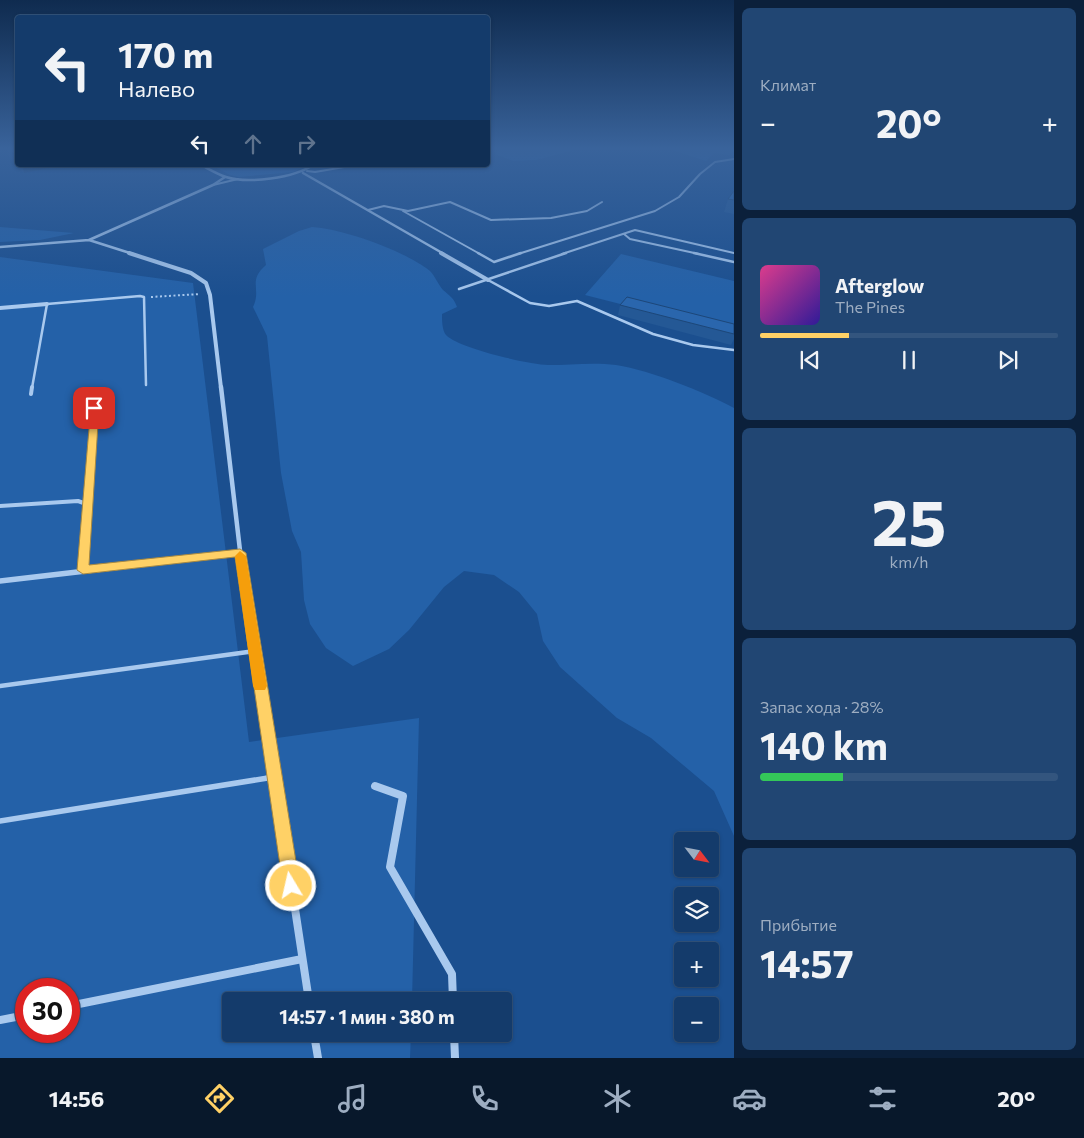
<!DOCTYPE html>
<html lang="ru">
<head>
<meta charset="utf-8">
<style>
  :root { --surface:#143b6b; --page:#214673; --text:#f1f3f6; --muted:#9dadc1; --line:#33557e; --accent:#ffd166 }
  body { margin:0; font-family:Commissioner,sans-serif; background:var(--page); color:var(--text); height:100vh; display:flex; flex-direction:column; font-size:19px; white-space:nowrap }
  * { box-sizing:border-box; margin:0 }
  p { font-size:16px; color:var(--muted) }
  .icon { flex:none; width:28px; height:28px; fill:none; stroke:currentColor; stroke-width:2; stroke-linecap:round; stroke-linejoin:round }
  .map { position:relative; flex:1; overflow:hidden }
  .drawer { display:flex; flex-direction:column; gap:8px; padding:8px; background:#0b203b; width:350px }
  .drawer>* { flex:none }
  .top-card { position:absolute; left:15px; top:15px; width:475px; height:152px; border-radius:5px; box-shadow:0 1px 4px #0004,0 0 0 1px var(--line); background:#143b6b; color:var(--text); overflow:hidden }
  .needle { width:32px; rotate:122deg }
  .tools { position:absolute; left:674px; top:832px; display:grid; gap:10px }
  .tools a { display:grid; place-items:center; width:45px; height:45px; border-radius:5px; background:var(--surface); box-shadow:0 1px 4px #0004,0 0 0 1px var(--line); font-size:25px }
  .speed { position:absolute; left:15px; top:978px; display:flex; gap:10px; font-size:25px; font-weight:700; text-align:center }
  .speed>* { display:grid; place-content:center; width:65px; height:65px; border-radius:50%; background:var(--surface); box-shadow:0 1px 4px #0004,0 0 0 1px var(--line); line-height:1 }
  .speed .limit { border:8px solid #d22; background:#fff; color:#111 }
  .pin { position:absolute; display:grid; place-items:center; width:42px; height:42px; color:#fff; margin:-21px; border-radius:10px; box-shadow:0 2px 8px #0006 }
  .me { position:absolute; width:55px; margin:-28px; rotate:351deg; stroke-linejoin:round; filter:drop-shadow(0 0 4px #0008) }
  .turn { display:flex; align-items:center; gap:18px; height:105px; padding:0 20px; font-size:22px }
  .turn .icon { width:65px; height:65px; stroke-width:2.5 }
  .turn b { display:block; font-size:35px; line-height:42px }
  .lanes { display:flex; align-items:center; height:48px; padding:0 20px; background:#0003; justify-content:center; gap:25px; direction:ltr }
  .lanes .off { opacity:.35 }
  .big { font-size:38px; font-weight:700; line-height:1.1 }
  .drawer .widget { flex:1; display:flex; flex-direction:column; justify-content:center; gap:8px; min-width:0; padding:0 18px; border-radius:8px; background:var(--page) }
  .drawer .dial { align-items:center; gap:0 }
  .dial b { font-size:65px; line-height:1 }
  .song { display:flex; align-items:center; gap:15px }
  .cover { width:60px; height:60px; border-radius:8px; background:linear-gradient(135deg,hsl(330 70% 55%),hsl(250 70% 35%)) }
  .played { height:5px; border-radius:2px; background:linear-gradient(90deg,var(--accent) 30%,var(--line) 30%) }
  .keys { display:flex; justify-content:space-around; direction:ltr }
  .heat { display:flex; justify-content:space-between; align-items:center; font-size:28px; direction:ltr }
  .charge { height:8px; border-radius:4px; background:linear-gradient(90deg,#34c759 28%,var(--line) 0) }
  .trip { position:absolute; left:222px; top:992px; width:290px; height:50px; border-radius:5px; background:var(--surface); box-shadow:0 1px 4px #0004,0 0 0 1px var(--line); font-weight:700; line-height:50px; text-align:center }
  .menu { display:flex; height:80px; justify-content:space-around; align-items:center; background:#08182b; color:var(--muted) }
  .menu .icon { width:35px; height:35px }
  .menu .active { color:var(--accent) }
  .menu b { font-size:22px; color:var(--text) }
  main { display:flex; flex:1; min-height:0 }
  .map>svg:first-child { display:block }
  .green { fill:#2461a8; fill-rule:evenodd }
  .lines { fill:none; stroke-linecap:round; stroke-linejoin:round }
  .path { stroke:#a9c9ee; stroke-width:2; stroke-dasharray:2 2.5; stroke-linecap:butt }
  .service-far4 { stroke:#a9c9ee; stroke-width:2 }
  .service-far3 { stroke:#a9c9ee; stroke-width:2.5 }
  .service-far2 { stroke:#a9c9ee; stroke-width:4 }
  .service-far1 { stroke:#a9c9ee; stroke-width:4.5 }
  .service { stroke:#a9c9ee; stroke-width:5.5 }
  .minor-far4 { stroke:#a9c9ee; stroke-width:2.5 }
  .minor-far3 { stroke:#a9c9ee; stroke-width:4 }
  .minor-far2 { stroke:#a9c9ee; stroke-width:4.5 }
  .minor-far1 { stroke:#a9c9ee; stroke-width:5.5 }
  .minor { stroke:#a9c9ee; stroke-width:8 }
  .wall { fill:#245895 }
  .shaded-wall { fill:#1d4779 }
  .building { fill:#2a66ad; stroke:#1d4779 }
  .route { fill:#ffd166; stroke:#a68842 }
  .slow { fill:#f59e0b }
</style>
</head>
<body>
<main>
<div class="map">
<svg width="734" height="1058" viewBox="0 0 734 1058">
  <rect width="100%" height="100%" fill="#1b4f8f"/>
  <path class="green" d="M500,149H578L536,160L513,161L495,154Z
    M669,149H734V151L729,155L714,153L706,161Z
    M211,165H308L293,172L239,177L230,175Z
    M0,227L74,233L40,240L0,242Z
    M312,227C344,229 405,251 430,271C435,276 438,284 443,290C450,296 454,298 457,307L442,314C442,320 442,330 446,335C460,349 528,364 548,365C570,365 594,362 616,365C652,371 702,391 734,408V836L714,791L651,738L617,718L560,667L543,641L537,614L519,592L494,575L464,571L444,587L409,630L389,649L353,666L326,648L310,624L304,600L301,552L292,531L281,473L267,336L253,307C262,289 247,281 266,265L263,249L299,231Z
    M621,254L734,281V333L585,295Z
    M0,257L193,283L249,742L419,718L412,1001H231V1034H411L410,1058H0ZM26,989H69V1031H26Z"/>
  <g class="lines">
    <path class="path" d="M151,297L200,294"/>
    <path class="service-far4" d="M307,171L315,172L356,165
      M213,185L238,179
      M368,210L384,206L408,211L450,202L491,220L551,218L587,211L602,202
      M403,211L480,254
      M624,234L630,239L699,254
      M518,254L655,211L679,197L700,174L715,162L734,159
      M562,254L635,230L734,253"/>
    <path class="service-far3" d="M478,253L494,262L521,253
      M694,253L734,262
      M488,280L530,303L549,306L577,301L653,334L693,345L734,350
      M459,289L566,253
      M32,388L47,304L140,296L144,297L146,385"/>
    <path class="service-far2" d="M31,394L32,387
      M0,506L78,501L89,505L94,407
      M84,559L89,505"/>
    <path class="service-far1" d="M83,570L84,558
      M0,686L255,651
      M266,778L274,777"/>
    <path class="service" d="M0,821L274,777"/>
    <path class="minor-far4" d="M201,165C209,169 217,174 226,177C248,184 294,178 313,165
      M303,173L444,254
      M89,240L213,185L225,177
      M0,247L89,240L133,254"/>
    <path class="minor-far3" d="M129,253L191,273L206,283L210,295L221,388
      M441,253L488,280
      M0,308L47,304"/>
    <path class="minor-far2" d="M221,387L241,559
      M187,559L240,553"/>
    <path class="minor-far1" d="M241,558L275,778
      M0,581L197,558"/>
    <path class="minor" d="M275,777L309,1001
      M375,786L403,796L390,867L452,974L453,1001
      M69,1006L302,959
      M0,1020L26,1015
      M314,1034L318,1058
      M454,1034L455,1058"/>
  </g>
  <path class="wall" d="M7,149H18V165H64L24,173L10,159Z
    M734,191V214L724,212L728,199Z
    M620,305L734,324V339L731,345L618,315Z"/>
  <path class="shaded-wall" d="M22,165H64L24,173Z"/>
  <path class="building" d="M8,149H18V158Z
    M734,191V200L728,199Z
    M627,297L734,324V334L620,305Z"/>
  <linearGradient id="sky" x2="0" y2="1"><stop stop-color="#0f2b4f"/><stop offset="0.5" stop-color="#39639b"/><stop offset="1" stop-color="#39639b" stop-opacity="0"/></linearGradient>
  <rect width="734" height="297" fill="url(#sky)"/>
  <path class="route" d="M91,405L99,408L89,565L240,549L246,553L300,886L297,892L291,895L285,892L283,886L235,557L83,574L77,570Z"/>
  <path class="slow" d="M240,551L246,556L267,686L265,690H255L253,686L235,556Z"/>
</svg>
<div class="tools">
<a><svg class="needle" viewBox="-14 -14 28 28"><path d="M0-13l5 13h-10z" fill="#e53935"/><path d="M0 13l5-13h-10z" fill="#9dadc1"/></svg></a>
<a><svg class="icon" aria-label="layers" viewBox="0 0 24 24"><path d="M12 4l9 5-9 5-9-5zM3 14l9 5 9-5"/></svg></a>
<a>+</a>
<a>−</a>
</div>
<div class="speed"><div class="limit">30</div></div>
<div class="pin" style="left:94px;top:408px;background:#d93025"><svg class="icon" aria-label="arrive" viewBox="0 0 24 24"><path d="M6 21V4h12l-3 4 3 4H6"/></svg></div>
<svg class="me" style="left:291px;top:886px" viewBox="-20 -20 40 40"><circle r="17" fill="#ffd166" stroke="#fff" stroke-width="3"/><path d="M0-11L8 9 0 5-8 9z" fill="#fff"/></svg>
<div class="trip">14:57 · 1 мин · 380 m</div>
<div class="top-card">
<div class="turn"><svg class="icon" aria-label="left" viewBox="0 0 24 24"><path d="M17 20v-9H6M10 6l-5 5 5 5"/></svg><div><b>170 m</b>Налево</div></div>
<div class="lanes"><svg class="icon" aria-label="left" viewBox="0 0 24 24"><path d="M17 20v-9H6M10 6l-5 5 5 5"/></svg><svg class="icon off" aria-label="ahead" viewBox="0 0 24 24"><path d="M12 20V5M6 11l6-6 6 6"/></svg><svg class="icon off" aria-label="right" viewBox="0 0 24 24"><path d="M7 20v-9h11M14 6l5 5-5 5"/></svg></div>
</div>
</div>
<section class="drawer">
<div class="widget"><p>Климат</p>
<div class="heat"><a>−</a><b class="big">20°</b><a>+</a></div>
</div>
<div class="widget">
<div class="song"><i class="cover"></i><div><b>Afterglow</b><p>The Pines</p></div></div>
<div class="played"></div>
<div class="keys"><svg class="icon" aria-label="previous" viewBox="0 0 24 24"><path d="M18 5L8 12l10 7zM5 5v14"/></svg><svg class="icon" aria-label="pause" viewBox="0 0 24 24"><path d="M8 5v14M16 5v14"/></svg><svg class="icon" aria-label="next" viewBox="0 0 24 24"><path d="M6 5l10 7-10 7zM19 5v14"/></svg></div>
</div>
<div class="widget dial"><b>25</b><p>km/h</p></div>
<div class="widget"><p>Запас хода · 28%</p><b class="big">140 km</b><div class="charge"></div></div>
<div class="widget"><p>Прибытие</p><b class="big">14:57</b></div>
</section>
</main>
<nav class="menu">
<b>14:56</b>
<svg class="icon active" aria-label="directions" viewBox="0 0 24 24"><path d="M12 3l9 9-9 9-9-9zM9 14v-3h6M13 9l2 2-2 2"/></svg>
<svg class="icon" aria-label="music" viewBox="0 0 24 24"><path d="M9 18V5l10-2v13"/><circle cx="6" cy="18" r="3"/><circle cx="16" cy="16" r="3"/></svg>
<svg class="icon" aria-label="phone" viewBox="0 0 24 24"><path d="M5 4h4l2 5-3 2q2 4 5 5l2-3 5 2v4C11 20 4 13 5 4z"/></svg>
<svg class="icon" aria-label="climate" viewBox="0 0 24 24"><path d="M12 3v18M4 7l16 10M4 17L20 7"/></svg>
<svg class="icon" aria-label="car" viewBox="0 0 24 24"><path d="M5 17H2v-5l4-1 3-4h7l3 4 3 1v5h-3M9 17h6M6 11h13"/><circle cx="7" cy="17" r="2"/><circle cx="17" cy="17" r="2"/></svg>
<svg class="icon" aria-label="filters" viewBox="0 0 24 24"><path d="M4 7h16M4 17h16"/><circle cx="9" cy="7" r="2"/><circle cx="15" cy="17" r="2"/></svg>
<b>20°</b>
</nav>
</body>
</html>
